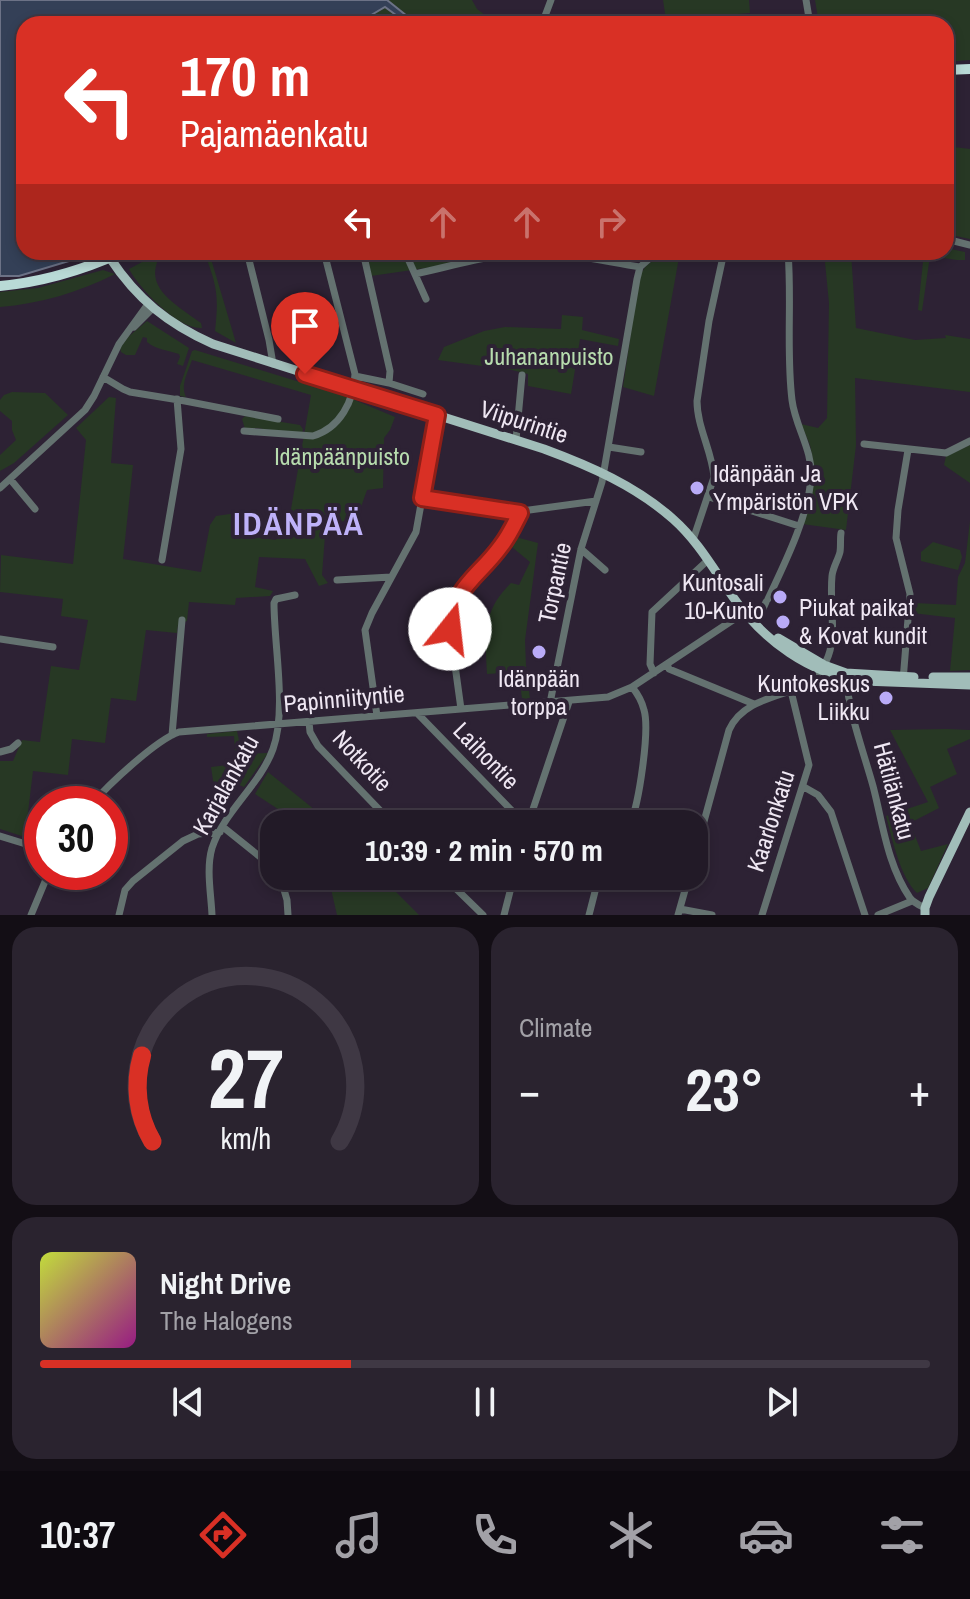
<!DOCTYPE html>
<html lang="en">
<head>
<meta charset="utf-8">
<style>
  :root { --surface:#221a27; --page:#2a232f; --text:#f1f3f6; --muted:#a2a1a7; --line:#3f3844; --accent:#d93025 }
  body { margin:0; font-family:"Archivo Narrow",sans-serif; background:var(--page); color:var(--text); height:100vh; display:flex; flex-direction:column; font-size:30px; white-space:nowrap }
  * { box-sizing:border-box; margin:0 }
  p { font-size:26px; color:var(--muted) }
  .icon { flex:none; width:44px; height:44px; fill:none; stroke:currentColor; stroke-width:2; stroke-linecap:round; stroke-linejoin:round }
  .map { position:relative; height:915px; overflow:hidden }
  .drawer { display:flex; flex-direction:column; gap:12px; padding:12px; background:#130e15; flex:1 }
  .drawer>* { flex:none }
  .banner { position:absolute; left:16px; top:16px; width:938px; height:244px; border-radius:24px; box-shadow:0 4px 12px #0003,0 0 0 2px var(--line); background:#d93025; color:#fff; overflow:hidden }
  .speed { position:absolute; left:24px; top:786px; display:flex; gap:16px; font-size:40px; font-weight:700; text-align:center }
  .speed>* { display:grid; place-content:center; width:104px; height:104px; border-radius:50%; background:var(--surface); box-shadow:0 4px 12px #0003,0 0 0 2px var(--line); line-height:1 }
  .speed .limit { border:12px solid #d22; background:#fff; color:#111 }
  .pin { position:absolute; display:grid; place-items:center; width:68px; height:68px; color:#fff; margin:-82px -34px; border-radius:50% 50% 50% 0; rotate:-45deg; box-shadow:0 0 8px #0007 }
  .pin .icon { rotate:45deg }
  .me { position:absolute; width:88px; margin:-44px; rotate:16deg; stroke-linejoin:round; filter:drop-shadow(0 0 6px #0008) }
  .turn { display:flex; align-items:center; gap:28px; height:168px; padding:0 32px; font-size:36px }
  .turn .icon { width:104px; height:104px; stroke-width:2.5 }
  .turn b { display:block; font-size:56px; line-height:68px }
  .lanes { display:flex; align-items:center; height:76px; padding:0 32px; background:#0003; justify-content:center; gap:40px; direction:ltr }
  .lanes .off { opacity:.35 }
  .big { font-size:60px; font-weight:700; line-height:1.1 }
  .drawer .tile { flex:1; display:flex; flex-direction:column; justify-content:center; gap:12px; min-width:0; padding:0 28px; border-radius:24px; background:var(--page) }
  .drawer .dial { align-items:center; gap:0 }
  .dial svg { height:208px; overflow:visible; fill:none; stroke:var(--line); stroke-width:7; stroke-linecap:round; text-anchor:middle }
  .dial text { fill:var(--text); stroke:none }
  .song { display:flex; align-items:center; gap:24px }
  .cover { width:96px; height:96px; border-radius:12px; background:linear-gradient(135deg,hsl(70 70% 55%),hsl(310 70% 35%)) }
  .played { height:8px; border-radius:4px; background:linear-gradient(90deg,var(--accent) 35%,var(--line) 35%) }
  .keys { display:flex; justify-content:space-around; direction:ltr }
  .heat { display:flex; justify-content:space-between; align-items:center; font-size:44px; direction:ltr }
  .drawer .tiles { flex:1; display:grid; gap:12px; grid-template-columns:1fr 1fr }
  .tile:last-child { grid-column:span 2 }
  .trip { position:absolute; left:260px; top:810px; width:448px; height:80px; border-radius:24px; background:var(--surface); box-shadow:0 4px 12px #0003,0 0 0 2px var(--line); font-weight:700; line-height:80px; text-align:center }
  .tabs { display:flex; height:128px; justify-content:space-around; align-items:center; background:#0e0a10; color:var(--muted) }
  .tabs .icon { width:56px; height:56px }
  .tabs .current { color:var(--accent) }
  .tabs b { font-size:36px; color:var(--text) }
  .map>svg:first-child { display:block }
  .green { fill:#273824 }
  .water { fill:#344057; stroke:#6c7286; stroke-width:2 }
  .lines { fill:none; stroke-linecap:round; stroke-linejoin:round }
  .minor { stroke:#647270; stroke-width:7 }
  .major { stroke:#a1bdb9; stroke-width:9 }
  .highway { stroke:#b9dad6; stroke-width:10 }
  .route-casing { stroke:#8d1f18; stroke-width:20 }
  .route { stroke:#d93025; stroke-width:14 }
  .poi-dot { fill:#b9abf7; stroke:#2d2234; stroke-width:3 }
  .labels { text-anchor:middle; stroke-width:8; stroke-linejoin:round; paint-order:stroke }
  .park-label { font-size:24px; fill:#b7dcae; stroke:#2d2234 }
  .street-label { font-size:24px; fill:#efe7f3; stroke:#2d2234 }
  .poi-label { font-size:24px; fill:#efe7f3; stroke:#2d2234; text-anchor:start }
  .district-label { font-size:32px; font-weight:bold; letter-spacing:2px; fill:#bfb2f9; stroke:#2d2234 }
</style>
</head>
<body>
<div class="map">
<svg width="970" height="915" viewBox="0 0 970 915">
  <rect width="100%" height="100%" fill="#2d2234"/>
  <path class="green" d="M387,0H472L477,9L494,22L493,24H417L405,13L403,19L408,24H356L385,7Z
    M663,0H749L750,13L666,20Z
    M815,0H970V60L946,62V24H819Z
    M946,146L970,149V239L946,234Z
    M946,248L965,252V260H957L930,256L922,311L918,310L924,252H946Z
    M161,252H169C162,255 158,258 156,266C149,292 183,309 201,323L202,328C178,330 140,289 129,269Z
    M204,252H209L236,343L215,331C219,295 217,286 204,252Z
    M382,252H504L446,265L371,276L368,256Z
    M577,252H651L641,259L633,262Z
    M664,252H680L654,396L623,387L639,276L646,266Z
    M824,252H851L856,328L915,340L946,338L945,335L970,339V392L855,378L856,445L846,530L802,524L813,461L810,445L801,424L818,428L827,418L829,303Z
    M103,270L115,274C80,292 39,304 0,307V292L38,288Z
    M562,315L583,317L582,330L619,339L618,346L580,339L571,394L528,386V374L512,370L438,360L444,347L484,331L505,327L561,329Z
    M147,321L189,348L183,366L177,364L180,357L179,354C167,350 157,350 147,342V338L143,337L135,355H126L121,352L120,348L128,337Z
    M195,350L345,396L395,417L390,430L384,438L383,488L367,490L356,521L326,522L322,575L328,583L319,586L305,559L259,557L255,587L273,591L270,596L236,598L235,605L189,602L187,621L178,625L177,633L146,630L136,701L111,698L105,743L72,739L68,775L33,771L25,837L0,829V761H13L22,740L40,742L51,666L79,670L88,620L61,616L63,599L0,592L1,555L73,564L86,440L76,428L109,397L116,398L111,463L133,465L123,559L201,572L210,525L216,516L237,513L245,524L248,536L275,540L287,532L311,395L192,360C188,372 180,385 186,397L180,396V386L192,351Z
    M12,392L45,393L68,415L14,463L0,471V455L16,440L12,430V421L0,411V400L4,395Z
    M245,416L300,425L303,429L302,434H297L257,428L245,429L242,419Z
    M970,445V483L944,465L946,456Z
    M970,521V670L950,671L955,618L912,613L914,603L956,605L958,577L965,563Z
    M512,536L538,543L525,640L526,666L530,699H522L519,672L487,674C485,636 482,611 511,583L519,585L530,562L507,543Z
    M933,542L960,550L962,557L958,570L921,561V552Z
    M947,729L970,730V739L947,749L957,774L930,787L939,808L910,823L921,851L948,844L928,888L917,893C900,877 892,838 886,816L928,802L890,730Z
    M237,731L242,754L268,753L244,787L237,784L214,787L211,767L236,764L234,736L207,737V734Z
    M268,772L315,810L329,824H296L287,815L255,794Z
    M328,876H380L419,915H337Z"/>
  <path class="water" d="M0,0H387L417,24H408L385,7L356,24H24V252H99L19,276H0Z"/>
  <g class="lines">
    <path class="minor" d="M806,0L810,24
      M542,24L551,0
      M946,239L970,245
      M363,252L390,371L389,383
      M405,252L426,299
      M248,256L269,340L273,364
      M415,274C457,265 500,251 543,253C575,254 608,262 640,267
      M134,327L153,308
      M355,376L389,383L423,394
      M103,377L123,389L130,392L185,401L278,419
      M244,431L313,436C340,428 354,401 355,374L324,252
      M516,440L522,375
      M864,444L946,453L970,441
      M609,447L641,452
      M10,479L35,509
      M0,488L85,410L94,396L119,344L148,304
      M709,497L799,526
      M422,498L520,513L522,511L596,501
      M693,540L714,477C712,451 697,427 697,401L709,321L724,252
      M581,549L605,570
      M162,560L181,449L177,399
      M337,580L391,577
      M768,599C784,565 809,515 811,477C813,451 795,426 792,400C786,351 792,301 788,252
      M753,620L761,613L766,602
      M0,639L53,647
      M667,664L669,669L754,704
      M654,673L650,664L652,612L708,560
      M846,677C849,714 863,750 873,786C883,824 887,864 910,898C914,903 919,905 925,908
      M903,681L910,594L896,538L898,510L908,450
      M550,703L581,549L602,482L637,279L640,267L657,252
      M461,709L450,629L453,608L461,590L500,548L520,513
      M417,713L516,815L523,821H529
      M377,716L365,630L372,613L416,532L437,415
      M309,722L310,732L318,746L393,824
      M172,735L182,620
      M0,752L11,749L18,743
      M804,787L818,795L831,812L865,915
      M92,804C108,785 156,740 179,732L608,697L632,687L745,612
      M528,824L569,702
      M630,824C639,804 650,730 644,710C642,702 637,693 632,687
      M223,827L274,868
      M0,836L42,849
      M694,858L729,730C742,701 777,697 804,686C846,657 828,618 832,576C833,567 838,560 840,552C841,546 840,539 841,533
      M280,876L287,900L288,915
      M443,876L483,915
      M680,909L712,915
      M31,915L49,872
      M119,915L125,890L133,881L183,841L198,834L220,832
      M212,915C211,893 206,869 212,848C224,811 260,785 273,749C287,710 274,646 274,603L276,599L295,595
      M504,915L514,876
      M589,915L599,876
      M678,915L689,876
      M762,915L809,765L791,691
      M878,915L912,901"/>
    <path class="major" d="M110,258C137,299 168,324 213,344L544,449C590,466 636,486 673,519C698,541 714,570 733,597C763,640 810,675 863,681L970,685
      M778,638L824,665L846,673L914,677
      M933,677H970
      M925,915V908L929,897L970,812"/>
    <path class="highway" d="M946,70L970,69
      M0,286C44,282 83,270 123,252"/>
  </g>
  <g class="lines">
    <g class="route-casing">
      <path id="route" d="M305,374L437,415L422,498L520,513C514,525 509,536 501,546C478,578 454,585 450,629"/>
    </g>
    <use href="#route" class="route"/>
  </g>
  <g class="poi-dot">
    <circle cx="697" cy="488" r="8"/>
    <circle cx="780" cy="597" r="8"/>
    <circle cx="783" cy="622" r="8"/>
    <circle cx="539" cy="652" r="8"/>
    <circle cx="886" cy="698" r="8"/>
  </g>
  <g class="labels">
    <g class="park-label">
      <text x="549" y="365">Juhananpuisto</text>
      <text x="342" y="465">Idänpäänpuisto</text>
    </g>
    <g class="street-label">
      <text transform="translate(524 422) rotate(18)" y="8">Viipurintie</text>
      <text transform="translate(555 583) rotate(-78)" y="8">Torpantie</text>
      <text transform="translate(344 699) rotate(-5)" y="8">Papinniityntie</text>
      <text transform="translate(486 756) rotate(46)" y="8">Laihontie</text>
      <text transform="translate(362 761) rotate(47)" y="8">Notkotie</text>
      <text transform="translate(226 785) rotate(-61)" y="8">Karjalankatu</text>
      <text transform="translate(894 791) rotate(75)" y="8">Hätilänkatu</text>
      <text transform="translate(771 821) rotate(-72)" y="8">Kaarlonkatu</text>
    </g>
    <g class="poi-label">
      <text x="713" y="482">Idänpään Ja<tspan x="713" dy="28">Ympäristön VPK</tspan></text>
      <text x="764" y="591" text-anchor="end">Kuntosali<tspan x="764" dy="28">10-Kunto</tspan></text>
      <text x="799" y="616">Piukat paikat<tspan x="799" dy="28">&amp; Kovat kundit</tspan></text>
      <text x="539" y="687" text-anchor="middle">Idänpään<tspan x="539" dy="28">torppa</tspan></text>
      <text x="870" y="692" text-anchor="end">Kuntokeskus<tspan x="870" dy="28">Liikku</tspan></text>
    </g>
    <g class="district-label">
      <text x="299" y="535">IDÄNPÄÄ</text>
    </g>
  </g>
</svg>
<div class="speed"><div class="limit">30</div></div>
<div class="pin" style="left:305px;top:374px;background:#d93025"><svg class="icon" aria-label="arrive" viewBox="0 0 24 24"><path d="M6 21V4h12l-3 4 3 4H6"/></svg></div>
<svg class="me" style="left:450px;top:629px" viewBox="-20 -20 40 40"><circle r="19" fill="#fff"/><path d="M0-13L10 11 0 6-10 11z" fill="#d93025"/></svg>
<div class="trip">10:39 · 2 min · 570 m</div>
<div class="banner">
<div class="turn"><svg class="icon" aria-label="left" viewBox="0 0 24 24"><path d="M17 20v-9H6M10 6l-5 5 5 5"/></svg><div><b>170 m</b>Pajamäenkatu</div></div>
<div class="lanes"><svg class="icon" aria-label="left" viewBox="0 0 24 24"><path d="M17 20v-9H6M10 6l-5 5 5 5"/></svg><svg class="icon off" aria-label="ahead" viewBox="0 0 24 24"><path d="M12 20V5M6 11l6-6 6 6"/></svg><svg class="icon off" aria-label="ahead" viewBox="0 0 24 24"><path d="M12 20V5M6 11l6-6 6 6"/></svg><svg class="icon off" aria-label="right" viewBox="0 0 24 24"><path d="M7 20v-9h11M14 6l5 5-5 5"/></svg></div>
</div>
</div>
<section class="drawer">
<div class="tiles">
<div class="tile dial"><svg viewBox="0 0 100 80">
<path d="M14 69A42 42 0 1 1 86 69"/>
<path d="M14 69A42 42 0 0 1 10 36" stroke="#d93025"/>
<text x="50" y="56" font-size="32" font-weight="700">27</text>
<text x="50" y="72" font-size="11">km/h</text>
</svg></div>
<div class="tile"><p>Climate</p>
<div class="heat"><a>−</a><b class="big">23°</b><a>+</a></div>
</div>
<div class="tile">
<div class="song"><i class="cover"></i><div><b>Night Drive</b><p>The Halogens</p></div></div>
<div class="played"></div>
<div class="keys"><svg class="icon" aria-label="previous" viewBox="0 0 24 24"><path d="M18 5L8 12l10 7zM5 5v14"/></svg><svg class="icon" aria-label="pause" viewBox="0 0 24 24"><path d="M8 5v14M16 5v14"/></svg><svg class="icon" aria-label="next" viewBox="0 0 24 24"><path d="M6 5l10 7-10 7zM19 5v14"/></svg></div>
</div>
</div>
</section>
<nav class="tabs">
<b>10:37</b>
<svg class="icon current" aria-label="directions" viewBox="0 0 24 24"><path d="M12 3l9 9-9 9-9-9zM9 14v-3h6M13 9l2 2-2 2"/></svg>
<svg class="icon" aria-label="music" viewBox="0 0 24 24"><path d="M9 18V5l10-2v13"/><circle cx="6" cy="18" r="3"/><circle cx="16" cy="16" r="3"/></svg>
<svg class="icon" aria-label="phone" viewBox="0 0 24 24"><path d="M5 4h4l2 5-3 2q2 4 5 5l2-3 5 2v4C11 20 4 13 5 4z"/></svg>
<svg class="icon" aria-label="climate" viewBox="0 0 24 24"><path d="M12 3v18M4 7l16 10M4 17L20 7"/></svg>
<svg class="icon" aria-label="car" viewBox="0 0 24 24"><path d="M5 17H2v-5l4-1 3-4h7l3 4 3 1v5h-3M9 17h6M6 11h13"/><circle cx="7" cy="17" r="2"/><circle cx="17" cy="17" r="2"/></svg>
<svg class="icon" aria-label="filters" viewBox="0 0 24 24"><path d="M4 7h16M4 17h16"/><circle cx="9" cy="7" r="2"/><circle cx="15" cy="17" r="2"/></svg>
</nav>
</body>
</html>
